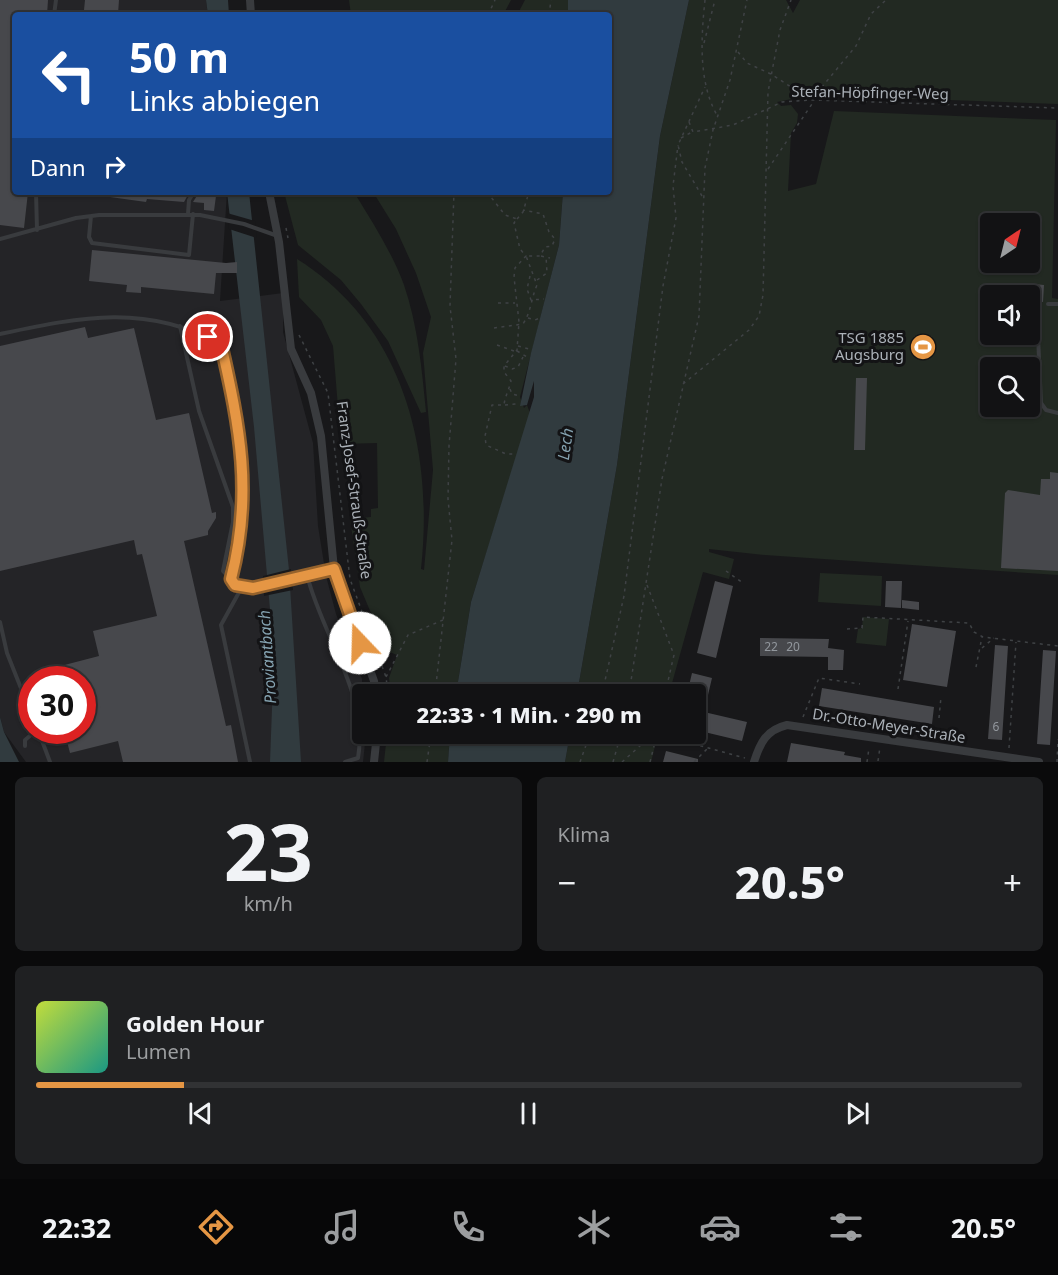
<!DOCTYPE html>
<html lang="de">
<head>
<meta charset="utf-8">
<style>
  :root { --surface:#121214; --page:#1f2022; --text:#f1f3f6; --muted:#9c9ea0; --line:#313234; --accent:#e59644 }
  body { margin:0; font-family:"Noto Sans",sans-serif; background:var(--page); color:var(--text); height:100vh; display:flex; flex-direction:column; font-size:22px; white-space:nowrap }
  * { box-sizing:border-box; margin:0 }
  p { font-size:20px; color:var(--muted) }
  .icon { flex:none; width:33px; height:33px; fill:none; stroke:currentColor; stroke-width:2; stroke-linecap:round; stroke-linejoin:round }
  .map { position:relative; height:762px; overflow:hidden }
  .sheet { display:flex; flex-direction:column; gap:15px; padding:15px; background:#0a0a0b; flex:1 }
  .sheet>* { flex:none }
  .guide { position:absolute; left:12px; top:12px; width:600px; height:183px; border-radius:6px; box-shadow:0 2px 4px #0004,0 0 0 2px var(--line); background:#1a4fa0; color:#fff; overflow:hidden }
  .needle { width:39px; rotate:35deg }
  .controls { position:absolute; left:980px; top:213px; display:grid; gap:12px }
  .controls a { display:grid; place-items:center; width:60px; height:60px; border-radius:6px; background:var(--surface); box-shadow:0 2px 4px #0004,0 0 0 2px var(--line); font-size:30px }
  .speed { position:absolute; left:18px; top:666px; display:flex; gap:12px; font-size:30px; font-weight:700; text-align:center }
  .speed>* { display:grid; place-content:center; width:78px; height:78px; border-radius:50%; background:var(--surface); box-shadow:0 2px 4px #0004,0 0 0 2px var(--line); line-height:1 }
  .speed .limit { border:9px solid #d22; background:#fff; color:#111 }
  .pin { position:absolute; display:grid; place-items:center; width:51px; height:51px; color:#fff; margin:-26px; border:3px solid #fff; border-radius:50%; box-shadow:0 2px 6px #0007 }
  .me { position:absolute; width:66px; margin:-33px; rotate:339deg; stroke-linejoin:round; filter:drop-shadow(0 0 4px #0008) }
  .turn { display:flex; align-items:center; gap:21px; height:126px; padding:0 18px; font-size:27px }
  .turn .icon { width:78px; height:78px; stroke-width:2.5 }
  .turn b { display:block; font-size:42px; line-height:51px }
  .then { display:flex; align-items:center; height:57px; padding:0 18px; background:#0003; gap:12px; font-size:22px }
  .big { font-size:45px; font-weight:800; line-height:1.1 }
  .sheet .tile { flex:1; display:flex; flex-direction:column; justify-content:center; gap:9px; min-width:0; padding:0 21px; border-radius:9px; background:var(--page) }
  .sheet .dial { align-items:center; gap:0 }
  .dial b { font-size:78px; line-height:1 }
  .song { display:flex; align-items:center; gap:18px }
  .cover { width:72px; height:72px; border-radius:9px; background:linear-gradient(135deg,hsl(70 70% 55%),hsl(170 70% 35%)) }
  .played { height:6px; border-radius:3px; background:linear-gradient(90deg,var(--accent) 15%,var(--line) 15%) }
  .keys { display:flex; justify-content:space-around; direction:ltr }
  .heat { display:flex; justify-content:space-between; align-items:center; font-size:33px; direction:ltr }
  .sheet .tiles { flex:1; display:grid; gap:15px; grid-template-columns:1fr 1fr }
  .tile:last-child { grid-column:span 2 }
  .trip { position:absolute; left:352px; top:684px; width:354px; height:60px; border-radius:6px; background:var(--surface); box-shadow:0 2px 4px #0004,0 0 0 2px var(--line); font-weight:800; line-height:60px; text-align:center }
  .tab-bar { display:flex; height:96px; justify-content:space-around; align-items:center; background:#070708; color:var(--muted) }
  .tab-bar .icon { width:42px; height:42px }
  .tab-bar .selected { color:var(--accent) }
  .tab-bar b { font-size:27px; color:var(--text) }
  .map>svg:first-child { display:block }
  .built { fill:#242427; fill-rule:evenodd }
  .green { fill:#222922; fill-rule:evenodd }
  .water { fill:#313b3f }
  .pier { fill:#18181a }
  .building { fill:#47484c }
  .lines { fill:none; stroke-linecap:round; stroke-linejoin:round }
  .path { stroke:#3f4245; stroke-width:1.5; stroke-dasharray:3 4.5; stroke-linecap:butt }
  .service { stroke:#393b3e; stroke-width:4 }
  .minor { stroke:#393b3e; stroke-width:8 }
  .route-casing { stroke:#95622c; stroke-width:15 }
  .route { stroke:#e59644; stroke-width:10 }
  .labels { text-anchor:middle; stroke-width:6; stroke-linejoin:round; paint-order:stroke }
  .number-label { font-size:12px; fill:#92979d }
  .street-label { font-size:15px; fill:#abb1b8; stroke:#131315 }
  .poi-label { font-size:15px; fill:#abb1b8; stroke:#131315; text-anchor:end }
  .water-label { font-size:16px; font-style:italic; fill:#85a3b1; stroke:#131315 }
</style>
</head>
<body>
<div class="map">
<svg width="1058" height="762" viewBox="0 0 1058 762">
  <rect width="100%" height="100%" fill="#18181a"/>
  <path class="built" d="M0,0H206L208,15H15V192H227L220,301L283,293V332L313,443L318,526L326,576L336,614L362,679L363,734H366L363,762H26L4,732L0,717ZM32,680H82V730H32Z"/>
  <path class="green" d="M349,0H511L503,15H351Z
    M525,0H568V13L517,15Z
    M689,0H786L793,13L800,0H1058V104L811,95L777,102L781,106L791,105L798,114L797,123L791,133L788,191L816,184L834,111L1056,120L1052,298L1058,299V575L765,555L709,549V552L734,559L729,579L703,572L669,694H577L617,465L660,136ZM990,224H1029V262H990ZM990,296H1029V334H990ZM990,368H1029V406H990Z
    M284,192H354C372,222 392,252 404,285C418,326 422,370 426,412L421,413L388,341L361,304L341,280L298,245Z
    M373,192H563L559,245L520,397L524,408L527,405L530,413L471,602L456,694H391L389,678L397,655L387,651L360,587L350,519L371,517V509L378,508L377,443L341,444L333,346L321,320L299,297L297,259C404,326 434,450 421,569L424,570L433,470L423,353L431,317L416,273L396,229Z
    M820,573L882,576L881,606L818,602Z
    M863,617L889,619L886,646L856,643L858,629L862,628Z
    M387,734H450L448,762H384Z
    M570,734H658L651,762H565Z"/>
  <path class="water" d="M206,0H228L229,15H208Z
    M568,0H689L660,136L617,465L577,694H456L471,602L534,397V381L527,405L520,406L531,353L559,245L563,192H609V15H568Z
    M227,192H249L289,570L301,762H270L274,655L254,427Z
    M0,717L4,732L19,762H0Z
    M450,734H570L565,762H448Z"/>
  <path class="pier" d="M227,213L255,221L257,238L229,229Z
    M291,569L293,590L264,596L263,576Z"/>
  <path class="building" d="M0,0H48L47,15H15V192H28L24,228L0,225Z
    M85,0H119L118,14L84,10Z
    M111,192H183L189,193L184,202L147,199L146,202L110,197Z
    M198,194L216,196L214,211L204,210V203L193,202Z
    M92,250L226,263L237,262V273H216L214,294L141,287V293L126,292L127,285L89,281Z
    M1034,284L1044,285L1043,302L1033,301Z
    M85,327L88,338L134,328L156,420L189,413L212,513L216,512V518L208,531V535L184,541L226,726L231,725L238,762H123L118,741L70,753L64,730H82V680H51L49,669L99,656L93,631L157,616L142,554L137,555L134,540L0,571V346Z
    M856,378H867L865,450H854Z
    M1050,472L1058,473V571L1001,568L1005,493L1008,490L1040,495L1041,479H1050Z
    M715,581L733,586L716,658L697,653Z
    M886,581H902L901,608L885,607Z
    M902,600L919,602V610L902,608Z
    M912,624L956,631L947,687L903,680Z
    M760,638L829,639L828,648L844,650L843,670H828V657L760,656Z
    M995,645L1008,646L1002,740L988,739Z
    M1043,650L1056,651L1050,745L1037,744Z
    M692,673L712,678L704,712L747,722L742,741L696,730V694H687Z
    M822,688L934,707L932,724L819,706Z
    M791,743L845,752L844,755L861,758V762H787Z
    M666,751L698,759V762H663Z"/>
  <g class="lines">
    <path class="path" d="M705,0C701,38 698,83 718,117
      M488,15L495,0
      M549,15L551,0
      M704,43L715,0
      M738,52L747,63L771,74L811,100L856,46L871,14L886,0
      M689,122L693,132L733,125L782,102L811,100L1058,108
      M681,138L692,132
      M768,169L814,101
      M487,192L505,215L517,219L514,223L520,249L526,256L515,268L514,277L519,322L517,350L504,366V372L511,381C509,390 505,396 504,405H492L485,436L486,445L506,454H516
      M702,196L682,162L678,145L705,87
      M517,219L523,212L529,192
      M286,228L288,238
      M541,256L550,258
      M530,276L527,289L531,300L544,299
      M537,280L547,273L546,256
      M498,303H515
      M528,318L535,320L540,318
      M494,328L523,324C531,312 531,299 537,285L526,256H540L545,247L552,246L555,239L549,232L543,214L523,210
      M299,335L328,393L350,579L386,677L388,694
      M497,345L514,351
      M518,346L529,349
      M517,351L529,358
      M505,366L512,369L518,367L523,357
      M683,384L749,330L759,316L763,295L768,92L780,30L791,0
      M510,389L512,394L520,396
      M505,405L516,404
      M726,571L743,583
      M647,585L674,655L665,694
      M847,629L862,628L863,617L969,623L974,632L983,637L1058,646
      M982,648L994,638
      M976,667L982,637
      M386,677L408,635L443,620
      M898,689L908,621
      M435,694L452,540L448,499L449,446L456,359L450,306L454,192
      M602,694L624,596L663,286L676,218L673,186L678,145
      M629,694L662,479L699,316L705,168L713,130L730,80L747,0
      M803,717L819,678L860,684
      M939,718L941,697
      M1009,748L1016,642
      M878,761L880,747
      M427,762L431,734
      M580,762L590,734
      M613,762L621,734
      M622,762L650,737L657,734L745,758
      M650,762L657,734
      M694,762L708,748
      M867,762L869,748
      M1057,762L1058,739"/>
    <path class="service" d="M54,15L56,0
      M98,15H107
      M36,192L37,230
      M188,214L189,200L194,192
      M91,216L89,237L92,243L189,255L193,214
      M0,239L76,218L99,215H200L244,224L275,235
      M1048,304H1058
      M1037,313L1041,403L1046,410L1058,413
      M180,326L199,411L233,507V522L223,571L231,579
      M0,334C81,317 145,303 221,344C240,428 254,494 231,579L235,585L253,588L333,569
      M307,575C322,636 369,693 358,758L345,762
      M242,587L221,625L250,762
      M0,622L7,653L32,716
      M38,730L50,762
      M25,746V740L37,730"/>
    <path class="minor" d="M250,0L251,15
      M269,192L279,242L291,349L311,393L321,436L334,569L374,681L376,694
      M374,762L377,734
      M754,762C760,743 766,730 787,725L1039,762"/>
  </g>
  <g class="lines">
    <g class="route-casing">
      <path id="route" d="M208,337L221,344C240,428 253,494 231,579L235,585L253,588L334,569L360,643"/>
    </g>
    <use href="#route" class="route"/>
  </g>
  <defs>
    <g id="stadium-disc" transform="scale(1.35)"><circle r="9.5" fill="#e59644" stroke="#131315"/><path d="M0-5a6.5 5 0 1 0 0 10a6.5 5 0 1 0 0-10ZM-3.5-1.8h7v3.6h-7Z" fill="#fff"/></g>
  </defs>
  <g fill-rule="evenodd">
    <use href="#stadium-disc" x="923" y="347"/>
  </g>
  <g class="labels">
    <g class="number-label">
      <text x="771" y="651">22</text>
      <text x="793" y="651">20</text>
      <text x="996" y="731">6</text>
    </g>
    <g class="street-label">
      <text transform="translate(870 93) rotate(1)" y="5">Stefan-Höpfinger-Weg</text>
      <text transform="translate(354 490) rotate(82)" y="5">Franz-Josef-Strauß-Straße</text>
      <text transform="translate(889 726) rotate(9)" y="5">Dr.-Otto-Meyer-Straße</text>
    </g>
    <g class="poi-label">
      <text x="904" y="343">TSG 1885<tspan x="904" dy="17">Augsburg</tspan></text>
    </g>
    <g class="water-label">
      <text transform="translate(565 444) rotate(-82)" y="6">Lech</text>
      <text transform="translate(267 657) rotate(-94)" y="6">Proviantbach</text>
    </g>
  </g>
</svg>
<div class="controls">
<a><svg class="needle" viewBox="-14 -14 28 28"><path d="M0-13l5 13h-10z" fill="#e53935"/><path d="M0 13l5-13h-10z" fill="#9c9ea0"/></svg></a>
<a><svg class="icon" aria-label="sound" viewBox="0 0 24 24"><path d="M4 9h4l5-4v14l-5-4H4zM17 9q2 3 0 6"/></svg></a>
<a><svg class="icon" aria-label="search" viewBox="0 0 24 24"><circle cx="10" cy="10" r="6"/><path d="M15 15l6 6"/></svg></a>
</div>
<div class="speed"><div class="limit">30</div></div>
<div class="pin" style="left:208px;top:337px;background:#d93025"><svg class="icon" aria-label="arrive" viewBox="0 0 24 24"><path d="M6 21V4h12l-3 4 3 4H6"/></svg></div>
<svg class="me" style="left:360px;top:643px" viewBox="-20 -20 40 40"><circle r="19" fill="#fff"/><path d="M0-13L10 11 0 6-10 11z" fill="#e59644"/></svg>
<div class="trip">22:33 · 1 Min. · 290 m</div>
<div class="guide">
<div class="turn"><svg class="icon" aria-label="left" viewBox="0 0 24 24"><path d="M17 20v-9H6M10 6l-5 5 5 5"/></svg><div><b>50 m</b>Links abbiegen</div></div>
<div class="then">Dann<svg class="icon" aria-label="right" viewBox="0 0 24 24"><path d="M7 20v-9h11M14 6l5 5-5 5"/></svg></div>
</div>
</div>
<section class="sheet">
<div class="tiles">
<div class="tile dial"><b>23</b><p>km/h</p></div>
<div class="tile"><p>Klima</p>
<div class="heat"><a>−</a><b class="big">20.5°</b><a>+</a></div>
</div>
<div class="tile">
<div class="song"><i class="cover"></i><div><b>Golden Hour</b><p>Lumen</p></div></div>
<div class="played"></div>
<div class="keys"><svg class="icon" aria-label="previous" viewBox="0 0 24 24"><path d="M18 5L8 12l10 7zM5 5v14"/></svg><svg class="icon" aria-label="pause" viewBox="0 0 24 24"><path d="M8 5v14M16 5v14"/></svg><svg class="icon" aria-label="next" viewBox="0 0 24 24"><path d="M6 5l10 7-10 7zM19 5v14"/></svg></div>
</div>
</div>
</section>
<nav class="tab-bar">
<b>22:32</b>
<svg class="icon selected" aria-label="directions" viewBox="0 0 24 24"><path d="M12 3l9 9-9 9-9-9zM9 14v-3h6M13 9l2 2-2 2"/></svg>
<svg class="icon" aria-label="music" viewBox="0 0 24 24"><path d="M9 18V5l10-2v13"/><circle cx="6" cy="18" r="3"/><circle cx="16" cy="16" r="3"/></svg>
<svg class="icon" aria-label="phone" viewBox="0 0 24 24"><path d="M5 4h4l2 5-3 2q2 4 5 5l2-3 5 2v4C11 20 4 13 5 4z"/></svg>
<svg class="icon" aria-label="climate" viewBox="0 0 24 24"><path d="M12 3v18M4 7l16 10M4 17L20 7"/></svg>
<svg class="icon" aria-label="car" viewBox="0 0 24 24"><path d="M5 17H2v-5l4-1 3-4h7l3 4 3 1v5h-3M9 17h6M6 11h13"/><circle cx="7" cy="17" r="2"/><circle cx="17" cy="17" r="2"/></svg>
<svg class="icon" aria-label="filters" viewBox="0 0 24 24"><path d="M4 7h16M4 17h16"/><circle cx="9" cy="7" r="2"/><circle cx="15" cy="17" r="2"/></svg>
<b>20.5°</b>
</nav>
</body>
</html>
